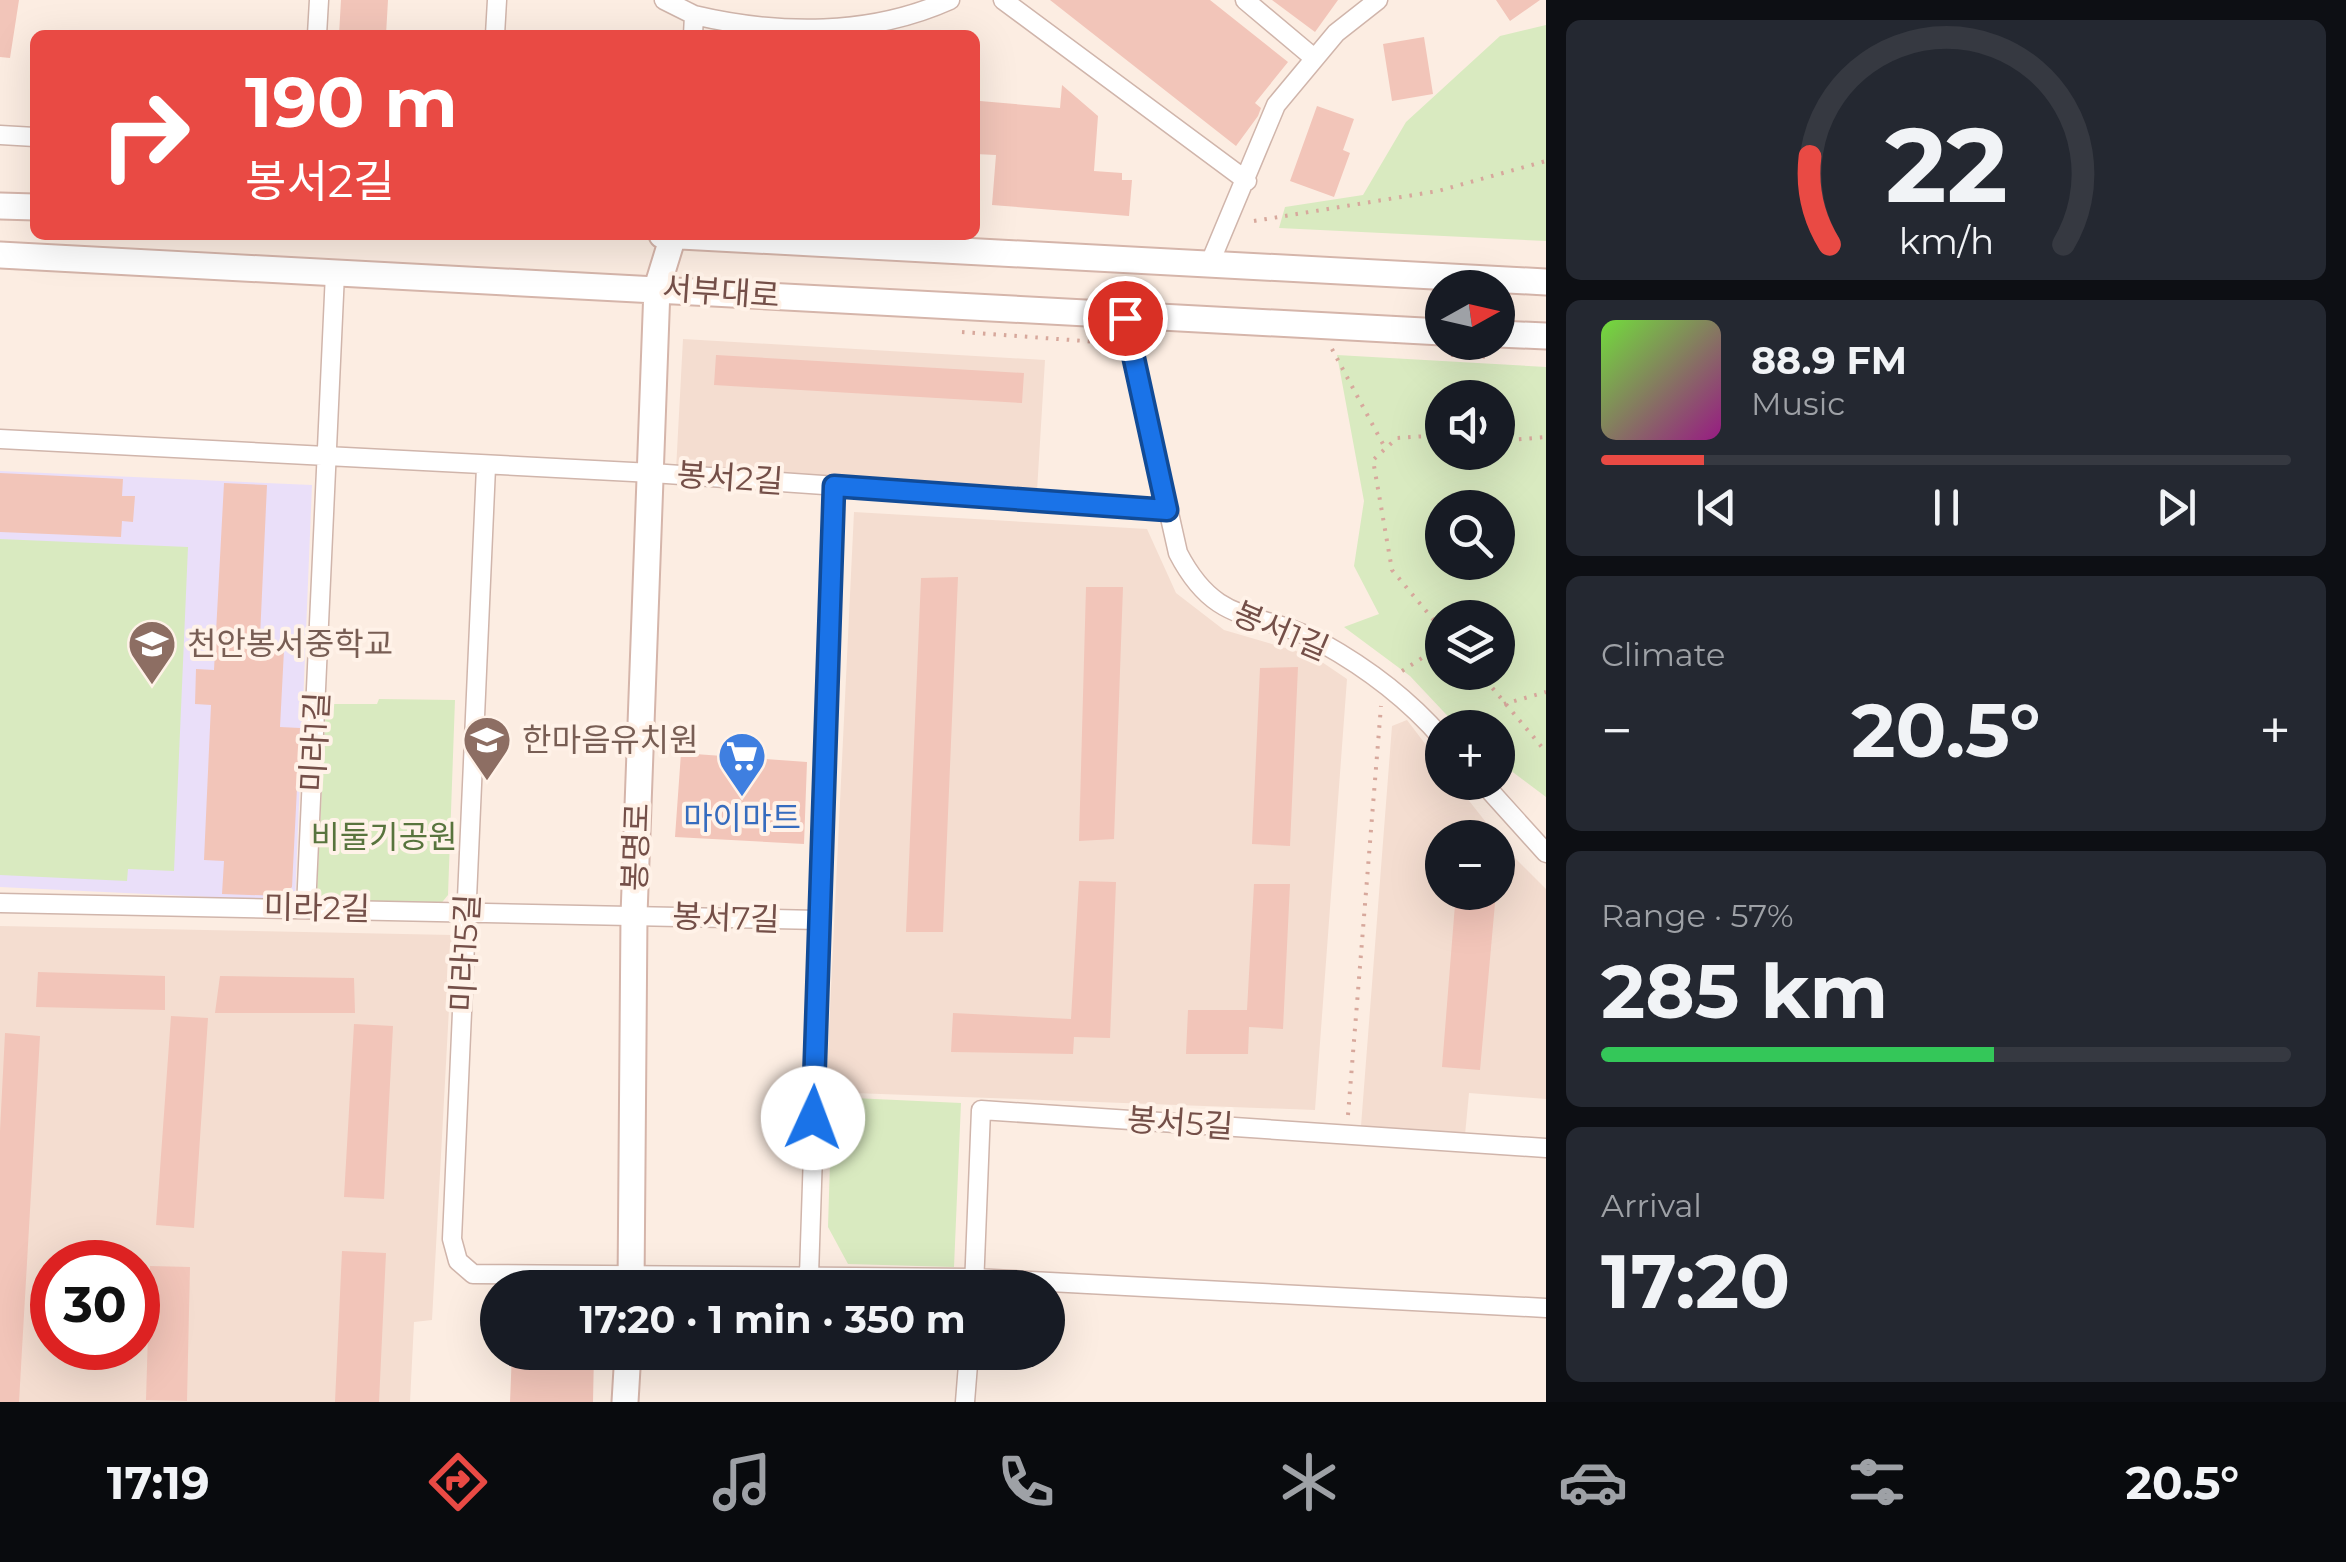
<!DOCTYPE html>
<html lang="en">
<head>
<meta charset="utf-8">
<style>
  :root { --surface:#171b24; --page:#242831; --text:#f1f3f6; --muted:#9ea1a6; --line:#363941; --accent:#e94a44 }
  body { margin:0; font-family:Montserrat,"Noto Sans KR",sans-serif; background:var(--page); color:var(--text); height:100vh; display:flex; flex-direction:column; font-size:38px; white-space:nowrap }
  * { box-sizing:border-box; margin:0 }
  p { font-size:32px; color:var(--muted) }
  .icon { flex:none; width:55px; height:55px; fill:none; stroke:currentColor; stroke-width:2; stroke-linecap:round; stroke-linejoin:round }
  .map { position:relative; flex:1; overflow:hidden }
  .drawer { display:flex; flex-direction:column; gap:20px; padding:20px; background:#0d0f14; width:800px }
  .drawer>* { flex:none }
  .hud { position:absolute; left:30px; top:30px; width:950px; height:210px; border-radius:15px; box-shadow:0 10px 40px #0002; background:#e94a44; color:#fff; overflow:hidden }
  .needle { width:65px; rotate:82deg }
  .controls { position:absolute; left:1425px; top:270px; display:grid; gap:20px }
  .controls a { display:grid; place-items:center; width:90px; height:90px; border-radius:50%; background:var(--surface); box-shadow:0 10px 40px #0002; font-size:50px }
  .speed { position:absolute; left:30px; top:1240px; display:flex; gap:20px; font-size:50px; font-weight:700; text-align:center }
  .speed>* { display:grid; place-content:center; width:130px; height:130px; border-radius:50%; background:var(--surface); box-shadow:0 10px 40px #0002; line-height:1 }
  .speed .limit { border:15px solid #d22; background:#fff; color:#111 }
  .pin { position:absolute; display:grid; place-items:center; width:85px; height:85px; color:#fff; margin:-42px; border:5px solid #fff; border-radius:50%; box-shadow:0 2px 10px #0007 }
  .me { position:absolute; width:110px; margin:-55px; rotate:2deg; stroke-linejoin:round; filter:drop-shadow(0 0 8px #0008) }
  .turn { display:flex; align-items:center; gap:35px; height:210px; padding:0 50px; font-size:45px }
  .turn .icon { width:130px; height:130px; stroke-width:2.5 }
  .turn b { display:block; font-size:70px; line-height:85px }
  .big { font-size:75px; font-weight:700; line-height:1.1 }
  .drawer .tile { flex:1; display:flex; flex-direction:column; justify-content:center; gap:15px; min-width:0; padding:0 35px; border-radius:15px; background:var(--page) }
  .drawer .dial { align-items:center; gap:0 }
  .dial svg { height:260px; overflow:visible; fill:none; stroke:var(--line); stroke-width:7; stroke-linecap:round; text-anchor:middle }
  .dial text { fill:var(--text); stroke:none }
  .song { display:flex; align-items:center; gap:30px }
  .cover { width:120px; height:120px; border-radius:15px; background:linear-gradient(135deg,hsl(100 70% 55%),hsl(310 70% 35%)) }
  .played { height:10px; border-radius:5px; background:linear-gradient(90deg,var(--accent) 15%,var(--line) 15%) }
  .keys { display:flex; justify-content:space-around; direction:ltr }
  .heat { display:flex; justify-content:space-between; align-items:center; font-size:55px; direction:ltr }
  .charge { height:15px; border-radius:8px; background:linear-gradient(90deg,#34c759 57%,var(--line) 0) }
  .trip { position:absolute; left:480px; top:1270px; width:585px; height:100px; border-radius:50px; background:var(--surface); box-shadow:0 10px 40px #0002; font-weight:700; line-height:100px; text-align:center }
  .menu { display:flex; height:160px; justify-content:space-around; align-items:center; background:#090b0e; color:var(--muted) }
  .menu .icon { width:70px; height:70px }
  .menu .selected { color:var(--accent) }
  .menu b { font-size:45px; color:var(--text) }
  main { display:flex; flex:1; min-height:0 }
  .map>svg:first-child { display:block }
  .residential { fill:#f4ddd0; fill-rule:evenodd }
  .education { fill:#eadff9 }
  .green { fill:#d9eac0; fill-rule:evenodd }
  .building { fill:#f2c5b9 }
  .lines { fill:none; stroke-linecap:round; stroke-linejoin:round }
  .street-casing { stroke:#d0b5ab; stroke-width:21 }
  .secondary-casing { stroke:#d5b5aa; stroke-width:29 }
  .path { stroke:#d7a89c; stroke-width:4; stroke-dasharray:2.5 8; stroke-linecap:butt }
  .street { stroke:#fff; stroke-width:18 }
  .secondary { stroke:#fff; stroke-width:25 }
  .route-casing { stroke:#114b97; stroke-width:25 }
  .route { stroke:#1a73e8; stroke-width:18 }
  .labels { text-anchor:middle; stroke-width:8; stroke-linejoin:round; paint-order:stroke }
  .street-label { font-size:32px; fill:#744f48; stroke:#fff2e8 }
  .education-label { font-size:32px; fill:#785e54; stroke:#fff2e8; text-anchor:start }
  .shop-label { font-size:32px; fill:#366cbe; stroke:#fff2e8 }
  .park-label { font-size:32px; fill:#58743d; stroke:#fff2e8 }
</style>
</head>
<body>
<main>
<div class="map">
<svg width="1546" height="1402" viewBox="0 0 1546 1402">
  <rect width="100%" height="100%" fill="#fcede2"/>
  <path class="residential" d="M683,339L1045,360L1037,491L676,470Z
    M854,512L1147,529L1176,593L1224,630L1313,656L1347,679L1315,1110L826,1092Z
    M1407,720L1442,766V782L1455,783L1511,854L1546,889V1099L1469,1093L1465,1135L1361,1126L1392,726ZM1442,838H1498V892H1442Z
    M0,926L453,935L432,1320L414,1322L410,1402H0ZM52,1262H138V1348H52Z"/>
  <path class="education" d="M0,471L312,485L295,901L0,887Z"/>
  <path class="green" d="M1546,25V241L1279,228L1285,207L1363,195L1406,122L1500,36Z
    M1337,355L1546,367V797L1498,761V728L1458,727L1410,676L1344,627L1379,614L1354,566L1364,501ZM1442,398H1498V452H1442ZM1442,508H1498V562H1442ZM1442,618H1498V672H1442Z
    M0,539L188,547L174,871L128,869L127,881L0,875Z
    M379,699L455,700L448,895L439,906L326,902L317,891L326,704H377Z
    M832,1097L961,1103L954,1267L848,1264L828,1227Z"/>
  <path class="building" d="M0,0H19L10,58L0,57Z
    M341,0H388L386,35H339Z
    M1050,0H1210L1288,62L1255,103L1261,108L1258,116L1236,146Z
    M1272,0H1338L1315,32Z
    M1496,0H1540L1510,21Z
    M1424,37L1433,94L1392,101L1383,44Z
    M1062,85L1098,116L1094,171L1122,173V180H1132L1129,216L992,205L996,155L975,154L980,101L1060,108Z
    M1317,106L1354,119L1343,150L1350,153L1334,197L1290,181Z
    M716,355L1024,373L1022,403L714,385Z
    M0,473L123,479L122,496H135L133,522L122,521L121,537L0,532Z
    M224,483L267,485L260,637H268V650H284L280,727L300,728L292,887L282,896L222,894L224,861L204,860L211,705L195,704L196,669L214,670Z
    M958,577L943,932H906L921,578Z
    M1086,587H1123L1114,839L1079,841Z
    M1298,667L1290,846L1252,844L1260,668Z
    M681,753L807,762L804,844L675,837Z
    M1079,881L1116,882L1110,1038L1074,1037L1073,1054L951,1052L953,1013L1071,1019Z
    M1254,884H1290L1283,1029L1249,1027L1248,1054H1186L1188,1010H1247Z
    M1456,892H1496L1480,1070L1442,1067Z
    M38,972L165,976V1010L36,1007Z
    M220,976L354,978L355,1013H215Z
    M171,1016L208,1018L194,1228L156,1225Z
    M354,1024L393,1026L384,1199L344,1197Z
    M5,1033L40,1036L19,1402H0V1131Z
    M342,1251L386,1253L379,1402H335Z
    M150,1266L190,1267L187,1401L146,1400Z
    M512,1352H594L593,1402H510Z"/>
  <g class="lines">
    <g class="street-casing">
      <path id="street" d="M664,0L694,15L693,35
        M1003,0L1247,181
        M1245,0L1314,58
        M694,15C779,35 870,36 950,0
        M317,35L319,0
        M495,35L497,0
        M0,135L35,137
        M1209,265L1276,105L1336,33L1378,0
        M1125,318L1178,553C1218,630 1258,608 1322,643C1367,668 1408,699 1442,738
        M0,439L652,473L1167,509
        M486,467L452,1239L458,1261L473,1274L974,1278L1546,1308
        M1482,782L1546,853
        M0,903L819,920
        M306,908L335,273
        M809,1275L835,486
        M974,1287L981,1110L1546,1148
        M965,1402L969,1352"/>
    </g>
    <g class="secondary-casing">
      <path id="secondary" d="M0,206L35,207
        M662,235L1546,282
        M0,255L1442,332
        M1498,334L1546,336
        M631,1288L634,915L657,288L673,236
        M625,1402L628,1352"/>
    </g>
    <path class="path" d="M1254,221L1438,191L1546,161
      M962,332L1112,343
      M1332,349L1384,446
      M1451,355L1491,357
      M1442,435L1397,438L1373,460L1392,570L1442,630
      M1498,441L1546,437
      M1402,671L1442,645
      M1479,672L1546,752
      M1504,704L1546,692
      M1348,1115L1381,706"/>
    <use href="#street" class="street"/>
    <use href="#secondary" class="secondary"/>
  </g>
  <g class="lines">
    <g class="route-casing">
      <path id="route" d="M813,1118L834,486L1167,510L1125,318"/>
    </g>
    <use href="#route" class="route"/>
  </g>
  <defs>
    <g id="school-pin" transform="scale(2.5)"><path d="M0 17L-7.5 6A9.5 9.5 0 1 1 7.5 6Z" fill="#8d6e63" stroke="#fff2e8"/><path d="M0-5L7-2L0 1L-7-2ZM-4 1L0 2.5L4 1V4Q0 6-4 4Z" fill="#fff"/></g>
    <g id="supermarket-pin" transform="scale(2.5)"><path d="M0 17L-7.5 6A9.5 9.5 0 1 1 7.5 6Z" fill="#3f7fe0" stroke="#fff2e8"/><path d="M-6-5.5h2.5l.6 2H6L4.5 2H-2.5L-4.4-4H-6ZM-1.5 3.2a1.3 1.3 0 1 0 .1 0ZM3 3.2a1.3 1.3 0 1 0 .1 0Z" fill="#fff"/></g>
  </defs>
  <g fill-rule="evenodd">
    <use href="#school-pin" x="152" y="644"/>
    <use href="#school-pin" x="487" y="740"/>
    <use href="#supermarket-pin" x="742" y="756"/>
  </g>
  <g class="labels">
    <g class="street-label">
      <text transform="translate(721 292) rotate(4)" y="11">서부대로</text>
      <text transform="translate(730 478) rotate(4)" y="11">봉서2길</text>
      <text transform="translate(1281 631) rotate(23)" y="11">봉서1길</text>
      <text transform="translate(315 742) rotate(-87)" y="11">미라1길</text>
      <text transform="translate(636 847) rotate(-88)" y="11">봉명로</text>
      <text transform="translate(317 908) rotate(1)" y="11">미라2길</text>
      <text transform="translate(726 918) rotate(2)" y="11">봉서7길</text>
      <text transform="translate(465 953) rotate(-87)" y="11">미라15길</text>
      <text transform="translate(1180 1123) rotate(4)" y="11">봉서5길</text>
    </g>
    <g class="education-label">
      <text x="187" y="655">천안봉서중학교</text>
      <text x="522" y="751">한마음유치원</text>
    </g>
    <g class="shop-label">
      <text x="742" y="829">마이마트</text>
    </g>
    <g class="park-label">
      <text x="384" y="848">비둘기공원</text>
    </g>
  </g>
</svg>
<div class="controls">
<a><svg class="needle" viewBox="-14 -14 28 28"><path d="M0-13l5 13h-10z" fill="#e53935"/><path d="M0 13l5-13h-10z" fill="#9ea1a6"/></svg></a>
<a><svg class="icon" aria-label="sound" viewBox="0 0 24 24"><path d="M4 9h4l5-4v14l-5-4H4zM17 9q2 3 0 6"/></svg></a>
<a><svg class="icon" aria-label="search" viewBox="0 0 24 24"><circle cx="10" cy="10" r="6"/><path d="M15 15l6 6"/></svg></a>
<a><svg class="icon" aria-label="layers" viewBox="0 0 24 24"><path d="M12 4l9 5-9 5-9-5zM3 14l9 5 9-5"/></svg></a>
<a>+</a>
<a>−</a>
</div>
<div class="speed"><div class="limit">30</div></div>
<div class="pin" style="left:1125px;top:318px;background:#d93025"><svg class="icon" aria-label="arrive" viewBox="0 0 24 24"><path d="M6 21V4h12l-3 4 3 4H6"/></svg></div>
<svg class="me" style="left:813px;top:1118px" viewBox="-20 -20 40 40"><circle r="19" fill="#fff"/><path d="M0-13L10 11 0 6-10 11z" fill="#1a73e8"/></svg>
<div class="trip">17:20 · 1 min · 350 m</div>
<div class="hud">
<div class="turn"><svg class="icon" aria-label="right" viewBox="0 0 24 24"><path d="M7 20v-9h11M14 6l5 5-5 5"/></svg><div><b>190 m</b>봉서2길</div></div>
</div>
</div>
<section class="drawer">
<div class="tile dial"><svg viewBox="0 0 100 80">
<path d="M14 69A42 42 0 1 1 86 69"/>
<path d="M14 69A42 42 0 0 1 8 42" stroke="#e94a44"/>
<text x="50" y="56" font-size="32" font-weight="700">22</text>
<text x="50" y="72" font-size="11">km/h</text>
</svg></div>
<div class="tile">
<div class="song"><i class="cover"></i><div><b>88.9 FM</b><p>Music</p></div></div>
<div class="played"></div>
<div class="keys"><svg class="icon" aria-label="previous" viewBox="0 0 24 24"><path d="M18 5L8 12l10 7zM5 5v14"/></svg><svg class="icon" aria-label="pause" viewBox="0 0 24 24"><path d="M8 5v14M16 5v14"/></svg><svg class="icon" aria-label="next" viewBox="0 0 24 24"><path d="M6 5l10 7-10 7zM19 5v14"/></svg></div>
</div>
<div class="tile"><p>Climate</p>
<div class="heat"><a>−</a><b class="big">20.5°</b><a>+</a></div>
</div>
<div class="tile"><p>Range · 57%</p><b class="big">285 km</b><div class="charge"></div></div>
<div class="tile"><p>Arrival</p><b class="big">17:20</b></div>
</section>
</main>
<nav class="menu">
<b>17:19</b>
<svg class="icon selected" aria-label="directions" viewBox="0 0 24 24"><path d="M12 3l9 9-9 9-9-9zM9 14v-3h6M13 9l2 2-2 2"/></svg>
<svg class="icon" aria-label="music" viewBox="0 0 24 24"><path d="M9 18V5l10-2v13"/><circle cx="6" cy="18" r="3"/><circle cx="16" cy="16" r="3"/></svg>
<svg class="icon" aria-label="phone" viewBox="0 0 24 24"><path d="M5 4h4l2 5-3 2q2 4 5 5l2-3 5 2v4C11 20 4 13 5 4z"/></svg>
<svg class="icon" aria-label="climate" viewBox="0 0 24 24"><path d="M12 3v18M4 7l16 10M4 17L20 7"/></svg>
<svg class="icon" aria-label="car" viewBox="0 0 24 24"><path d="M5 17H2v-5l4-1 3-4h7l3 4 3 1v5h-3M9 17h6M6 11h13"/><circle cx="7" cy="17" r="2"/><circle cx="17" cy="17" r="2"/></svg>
<svg class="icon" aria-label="filters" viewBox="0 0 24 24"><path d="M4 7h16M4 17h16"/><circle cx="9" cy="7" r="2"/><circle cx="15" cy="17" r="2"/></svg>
<b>20.5°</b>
</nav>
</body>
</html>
